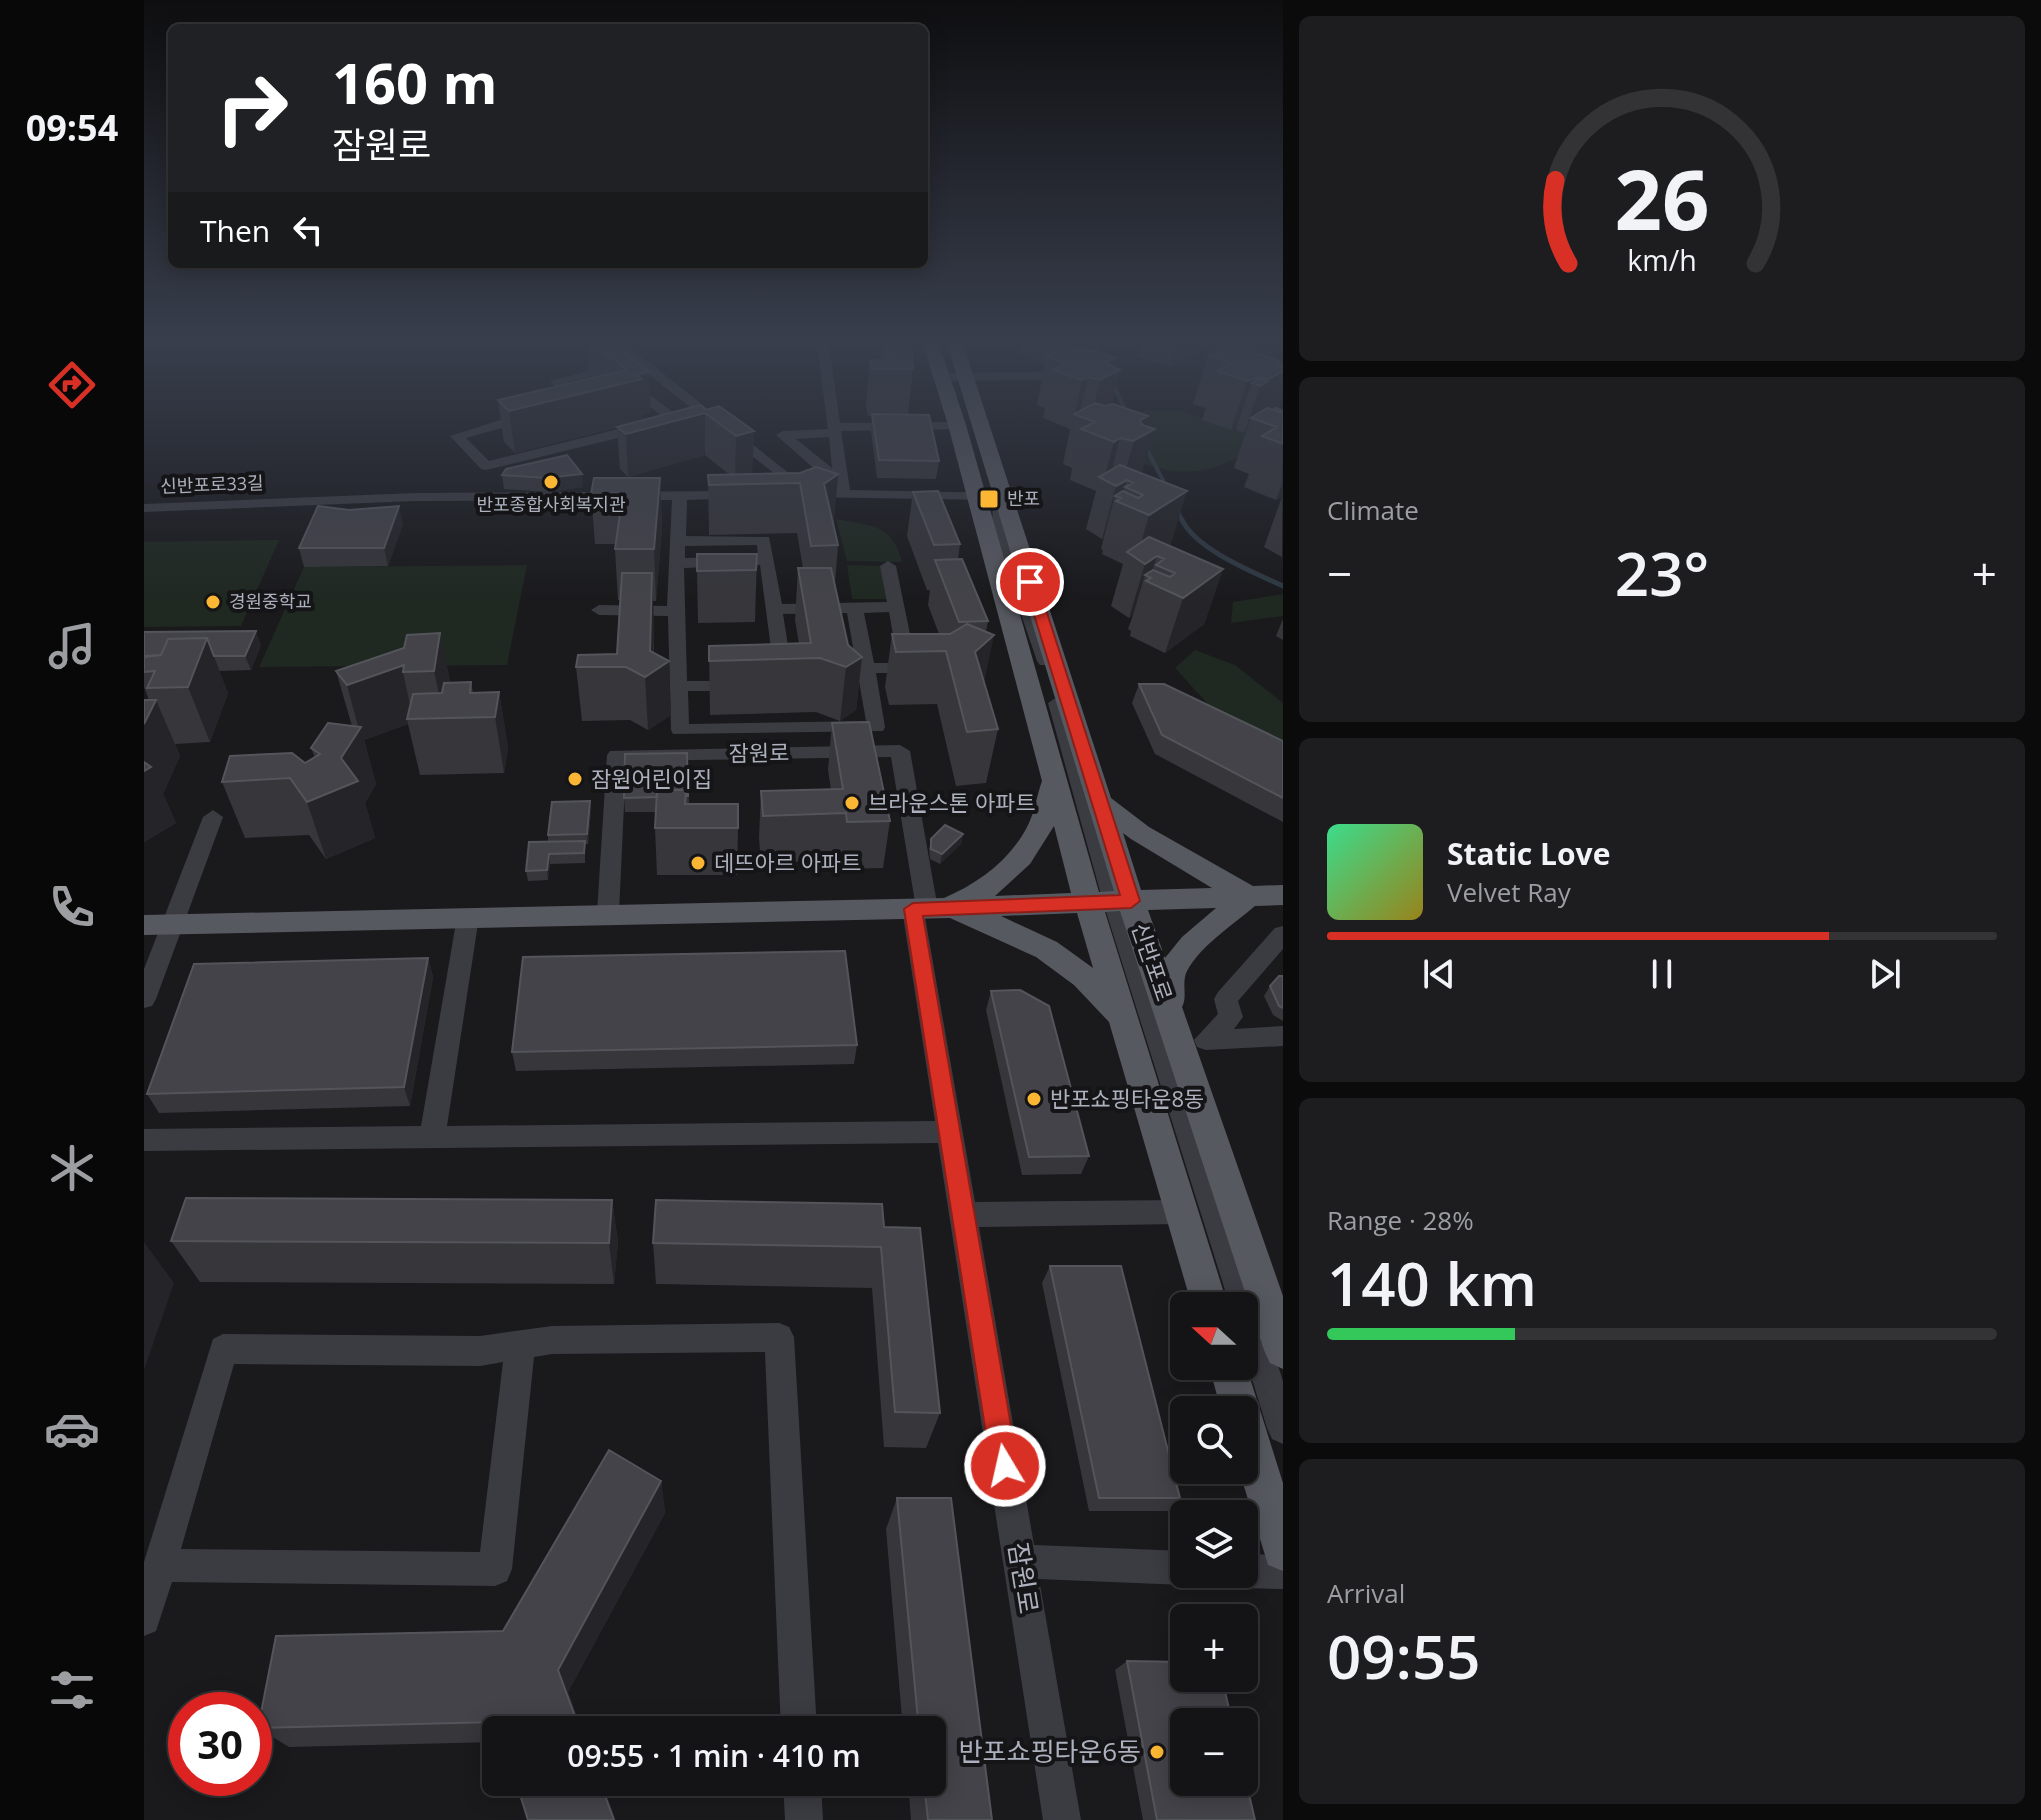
<!DOCTYPE html>
<html lang="en">
<head>
<meta charset="utf-8">
<style>
  :root { --surface:#141416; --page:#1d1d1f; --text:#f1f3f6; --muted:#9d9ea1; --line:#333335; --accent:#d93025 }
  body { margin:0; font-family:"Open Sans","Noto Sans KR",sans-serif; background:var(--page); color:var(--text); height:100vh; display:flex; flex-direction:column; font-size:30px; white-space:nowrap }
  * { box-sizing:border-box; margin:0 }
  p { font-size:26px; color:var(--muted) }
  .icon { flex:none; width:44px; height:44px; fill:none; stroke:currentColor; stroke-width:2; stroke-linecap:round; stroke-linejoin:round }
  .map { position:relative; flex:1; overflow:hidden }
  .side { display:flex; flex-direction:column; gap:16px; padding:16px; background:#0b0b0c; width:758px }
  .side>* { flex:none }
  .hud { position:absolute; left:24px; top:24px; width:760px; height:244px; border-radius:12px; box-shadow:0 4px 20px #0003,0 0 0 2px var(--line); background:#202124; color:#fff; overflow:hidden }
  .needle { width:52px; rotate:291deg }
  .fabs { position:absolute; left:1026px; top:1292px; display:grid; gap:16px }
  .fabs a { display:grid; place-items:center; width:88px; height:88px; border-radius:12px; background:var(--surface); box-shadow:0 4px 20px #0003,0 0 0 2px var(--line); font-size:40px }
  .speed { position:absolute; left:24px; top:1692px; display:flex; gap:16px; font-size:40px; font-weight:700; text-align:center }
  .speed>* { display:grid; place-content:center; width:104px; height:104px; border-radius:50%; background:var(--surface); box-shadow:0 4px 20px #0003,0 0 0 2px var(--line); line-height:1 }
  .speed .limit { border:12px solid #d22; background:#fff; color:#111 }
  .pin { position:absolute; display:grid; place-items:center; width:68px; height:68px; color:#fff; margin:-34px; border:4px solid #fff; border-radius:50%; box-shadow:0 2px 8px #0007 }
  .me { position:absolute; width:88px; margin:-44px; rotate:351deg; stroke-linejoin:round; filter:drop-shadow(0 0 6px #0008) }
  .turn { display:flex; align-items:center; gap:28px; height:168px; padding:0 32px; font-size:36px }
  .turn .icon { width:104px; height:104px; stroke-width:2.5 }
  .turn b { display:block; font-size:56px; line-height:68px }
  .then { display:flex; align-items:center; height:76px; padding:0 32px; background:#0003; gap:16px; font-size:30px }
  .big { font-size:60px; font-weight:600; line-height:1.1 }
  .side .widget { flex:1; display:flex; flex-direction:column; justify-content:center; gap:12px; min-width:0; padding:0 28px; border-radius:12px; background:var(--page) }
  .side .dial { align-items:center; gap:0 }
  .dial svg { height:208px; overflow:visible; fill:none; stroke:var(--line); stroke-width:7; stroke-linecap:round; text-anchor:middle }
  .dial text { fill:var(--text); stroke:none }
  .song { display:flex; align-items:center; gap:24px }
  .cover { width:96px; height:96px; border-radius:12px; background:linear-gradient(135deg,hsl(150 70% 55%),hsl(50 70% 35%)) }
  .played { height:8px; border-radius:4px; background:linear-gradient(90deg,var(--accent) 75%,var(--line) 75%) }
  .keys { display:flex; justify-content:space-around; direction:ltr }
  .heat { display:flex; justify-content:space-between; align-items:center; font-size:44px; direction:ltr }
  .charge { height:12px; border-radius:6px; background:linear-gradient(90deg,#34c759 28%,var(--line) 0) }
  .trip { position:absolute; left:338px; top:1716px; width:464px; height:80px; border-radius:12px; background:var(--surface); box-shadow:0 4px 20px #0003,0 0 0 2px var(--line); font-weight:600; line-height:80px; text-align:center }
  main { display:flex; flex:1; min-height:0 }
  .dock { display:flex; flex-direction:column; width:144px; justify-content:space-around; align-items:center; background:#080809; color:var(--muted) }
  .dock .icon { width:56px; height:56px }
  .dock .on { color:var(--accent) }
  .dock b { font-size:36px; color:var(--text) }
  .map>svg:first-child { display:block }
  .green { fill:#1f2821 }
  .lines { fill:none; stroke-linecap:round; stroke-linejoin:round }
  .stream-far1 { stroke:#2f3942; stroke-width:4 }
  .stream { stroke:#2f3942; stroke-width:5 }
  .minor { fill:#3b3c42; fill-rule:evenodd }
  .major { fill:#575961; fill-rule:evenodd }
  .wall { fill:#36363b }
  .shaded-wall { fill:#252529 }
  .building { fill:#434349; stroke:#53555b; stroke-width:2 }
  .route { fill:#d93025; stroke:#8d1f18; stroke-width:2 }
  .poi-dot { fill:#fbb734; stroke:#151518; stroke-width:3 }
  .labels { text-anchor:middle; stroke-width:8; stroke-linejoin:round; paint-order:stroke }
  .far-street-label { font-size:18px; fill:#acb1bd; stroke:#151518 }
  .far-poi-label { font-size:18px; fill:#acb1bd; stroke:#151518; text-anchor:start }
  .street-label { font-size:22px; fill:#acb1bd; stroke:#151518 }
  .poi-label { font-size:22px; fill:#acb1bd; stroke:#151518; text-anchor:start }
  .near-street-label { font-size:26px; fill:#acb1bd; stroke:#151518 }
  .near-poi-label { font-size:26px; fill:#acb1bd; stroke:#151518; text-anchor:end }
</style>
</head>
<body>
<main>
<nav class="dock">
<b>09:54</b>
<svg class="icon on" aria-label="directions" viewBox="0 0 24 24"><path d="M12 3l9 9-9 9-9-9zM9 14v-3h6M13 9l2 2-2 2"/></svg>
<svg class="icon" aria-label="music" viewBox="0 0 24 24"><path d="M9 18V5l10-2v13"/><circle cx="6" cy="18" r="3"/><circle cx="16" cy="16" r="3"/></svg>
<svg class="icon" aria-label="phone" viewBox="0 0 24 24"><path d="M5 4h4l2 5-3 2q2 4 5 5l2-3 5 2v4C11 20 4 13 5 4z"/></svg>
<svg class="icon" aria-label="climate" viewBox="0 0 24 24"><path d="M12 3v18M4 7l16 10M4 17L20 7"/></svg>
<svg class="icon" aria-label="car" viewBox="0 0 24 24"><path d="M5 17H2v-5l4-1 3-4h7l3 4 3 1v5h-3M9 17h6M6 11h13"/><circle cx="7" cy="17" r="2"/><circle cx="17" cy="17" r="2"/></svg>
<svg class="icon" aria-label="filters" viewBox="0 0 24 24"><path d="M4 7h16M4 17h16"/><circle cx="9" cy="7" r="2"/><circle cx="15" cy="17" r="2"/></svg>
</nav>
<div class="map">
<svg width="1139" height="1820" viewBox="0 0 1139 1820">
  <rect width="100%" height="100%" fill="#1a1a1d"/>
  <path class="green" d="M981,411H1038L1100,433L1106,452C1050,480 1029,476 972,453Z
    M692,519C727,526 748,523 758,562L703,561Z
    M135,540L97,626L0,627V542Z
    M383,565L363,665L115,667L160,567Z
    M703,565L739,566L745,599H708Z
    M1139,594V616L1087,623L1089,602Z
    M1051,650L1091,665L1139,703V747L1081,723L1031,668Z"/>
  <g class="lines">
    <path class="stream-far1" d="M954,344L957,360
      M968,382L983,414
      M1001,446L1023,488
      M1032,507L1039,522"/>
    <path class="stream" d="M1038,520C1053,550 1109,572 1139,586"/>
    <path class="minor" d="M468,344H482L666,490H691L690,478L675,473L632,435L639,431L684,429L673,344H685L696,423L818,422V428L813,429L697,431L706,490L862,493L864,530L911,661L908,665H896L893,661L848,530L849,500L660,497L494,366L421,383L442,402C428,411 416,392 406,381L487,360ZM685,437L688,468L652,439Z
      M928,372L934,376L932,379L806,381L813,394L807,398L802,397L792,377L798,373Z
      M483,377L535,417V423L342,470L337,469L306,436L379,413H389V419L322,438L345,461L520,418L478,384L477,381Z
      M595,491L602,495L600,498L543,500L542,536L625,537L638,604L743,602L736,566L744,561L752,566L773,668L764,673H732L741,727L739,731L529,734L527,730L524,616L455,615L447,610L455,605L523,606L528,500L272,501L0,512V504L272,493ZM613,545L614,556L541,558V546ZM616,565L630,671L639,676L648,671L639,614L703,613L722,721L545,724L544,691H593L602,686L593,681H543L540,568ZM745,612L754,663H730L720,613Z
      M913,697L922,703L981,902L1139,1381V1444L1128,1439L1123,1428L1100,1353V1306H1086L959,902L904,703Z
      M756,745L766,751L794,909L791,915L781,917L831,1202L1037,1200L1047,1203L1051,1212L1047,1221L1037,1224L835,1227L890,1545L1040,1551V1574H1054L1052,1580L1040,1585L895,1579L937,1820H899L794,1143L0,1151V1129L277,1126L313,917L316,911H332L335,917L303,1126L791,1121L758,909L761,903L771,902L747,757L482,761L475,913L472,919H456L453,913L463,755L466,751Z
      M69,810L79,817L12,999L8,1006L0,1008V969L59,817Z
      M1139,926V949L1094,1001L1099,1017L1090,1029L1139,1026V1046L1062,1050L1053,1047L1050,1040L1074,1014L1070,999L1074,992L1131,928Z
      M635,1323L645,1327L650,1337L673,1730H637L621,1352L408,1354L390,1357L368,1569L363,1581L351,1586L28,1582L12,1631L0,1636V1562L69,1339L79,1334L336,1336L408,1326ZM359,1362L336,1552L37,1549L90,1364L336,1366Z
      M1100,1554L1139,1555V1589L1100,1588L1088,1583L1084,1574H1100Z
      M639,1782H677L679,1820H641Z"/>
    <path class="major" d="M779,344H795L822,425L955,892L970,891L803,344H819L967,798L1005,827L1109,886L1139,885V905L1111,906C1089,925 1057,945 1043,971C1037,983 1044,996 1038,1007L1139,1296V1369L1126,1363L1120,1350L976,911L961,912L1084,1306H1048L965,1022L930,985L892,957L806,918L0,935V915L800,898C835,883 868,859 885,823C891,810 893,795 898,781L804,425ZM910,826L927,893L851,896L886,864ZM979,833L987,839L1068,888L997,890ZM1072,908L1038,937L1021,958L1004,910ZM933,913L949,968L913,942L857,916Z
      M1100,1359L1139,1483V1571L1124,1565L1095,1470H1100V1410H1077L1065,1366H1100Z"/>
  </g>
  <path class="wall" d="M443,344H469L507,413L499,415V420L562,410L610,431L608,473L606,474L656,473L690,524L694,545L691,583L704,645L718,657L712,710L696,721L672,712L566,715L565,646L655,644L651,620L654,568H659L653,533L565,535L564,475H586L561,455L484,477L476,469L473,427L494,422L371,453L360,442L354,400L447,379L445,378Z
    M738,344H767L769,369L764,414L795,461L792,479L733,478L727,431L728,416H724L722,407L726,360L736,361Z
    M879,344H936L935,349L971,358L969,366L967,405L1001,426L998,473L1027,544L1024,546L1079,569L1060,624L1021,653L986,636L987,631L984,629L989,615L985,618L967,606L979,564L958,554L959,550L957,549L960,537L958,539L942,529L952,491L926,480L928,468L919,464L926,429L899,418L901,408L893,405L901,363L877,354Z
    M991,344H1059L1057,350L1027,366L993,357L996,346Z
    M1078,344H1139L1138,348L1122,356L1136,361L1135,363L1139,364V394L1134,409L1139,411L1138,557L1120,547L1138,497L1132,500L1100,487L1105,474L1090,468L1102,432L1100,433L1092,430V428L1087,430L1058,420L1062,408L1049,404L1064,355L1077,348Z
    M362,469L439,487L404,492L360,489L358,475Z
    M516,478L518,528L512,601H509L510,653L527,715L504,730L486,720L438,721L432,667L473,654L477,600H474L471,549L472,544H451L447,494Z
    M769,492L816,544L814,559L844,621L842,632L840,682L854,729L842,783L812,786L793,704L745,705L741,687L748,634H795L784,605L786,590H783L763,536Z
    M259,524L244,566L160,567L155,548Z
    M613,554L611,622L554,623L553,571Z
    M1139,619V640L1132,636Z
    M0,632L117,645L107,670L75,671L84,693L66,742L31,744L36,756L19,794L32,823L0,842V700H5L0,687Z
    M296,633L306,683L327,682L329,693L355,692L364,748L360,773L276,775L264,724L220,740L232,784L221,803L231,838L182,859L165,835L101,838L78,782L161,763L171,758L167,748L208,726L192,671L260,648Z
    M995,684L1139,741V822L1011,754L988,703Z
    M688,723L746,821L739,868L698,869L697,860L617,863L615,838L617,791L687,790L684,770Z
    M543,753L545,804L594,828L593,875H513L511,828L512,812H481L480,798Z
    M446,801L447,811L444,844H441V863L406,864L404,880L384,881L382,871L404,841V835Z
    M819,834L817,844L796,864L786,859L785,849L787,839Z
    M284,958L289,977L266,1106L15,1113L3,1094Z
    M1139,976V1021L1129,1015L1120,996L1126,986Z
    M847,991L945,1156L937,1174L878,1175L842,1010Z
    M713,1045L710,1064L372,1071L368,1052Z
    M468,1200L474,1242L470,1284L56,1282L27,1241Z
    M740,1227L796,1413L782,1448L740,1447L728,1288L512,1284L509,1243Z
    M906,1266L1036,1498L1024,1511H945L898,1283Z
    M517,1481L521,1513L424,1692L438,1730H352V1742L145,1747L114,1728L359,1631Z
    M753,1498L848,1820H767L764,1782H788V1730H759L742,1529Z
    M983,1661L1111,1820H999L971,1670Z"/>
  <path class="shaded-wall" d="M920,344H936L934,353L916,363Z
    M1033,344H1059L1057,350L1027,366Z
    M1116,344H1139L1138,348L1110,363Z
    M971,358L967,374L976,370L964,419L951,422L946,420L961,362Z
    M1139,371V394L1132,412L1110,419L1123,380Z
    M505,372L507,413L499,415V420L371,453L365,411Z
    M944,377L935,416L931,414L938,380Z
    M1115,377L1112,385L1108,383L1092,428L1087,430L1103,381Z
    M1123,382L1110,419L1107,418L1102,432L1100,433L1116,386Z
    M561,413V455L484,477L482,434Z
    M1004,416L999,436L1011,429L996,480L989,483L983,480L976,503L977,498L971,496L960,537L958,539L972,486L978,483L996,420Z
    M610,431L608,473L591,478L592,436Z
    M976,438L965,482L960,479L970,442Z
    M438,474L439,487L404,492L402,478Z
    M694,474L690,524L676,534L680,484Z
    M516,478L518,528L512,601L510,549Z
    M1139,482V495L1138,497L1132,500Z
    M1043,491L1027,544L999,562L993,558L1005,515Z
    M255,506L259,524L244,566L240,548Z
    M1013,556L1006,577L1001,575L989,615L985,618L1001,564Z
    M1079,569L1060,624L1021,653L1039,598Z
    M508,573L510,625L509,672L525,661L527,715L504,730L501,677L506,651Z
    M112,631L117,645L107,670L101,656Z
    M296,633L308,689L300,718L290,671Z
    M850,635L839,688L831,652Z
    M63,638L84,693L66,742L44,687Z
    M718,657L712,710L696,721L702,667Z
    M260,665L259,672L269,719H263L264,724L220,740L232,784L221,803L231,838L182,859L163,802L197,758L215,730L203,685Z
    M355,692L364,748L360,773L351,717Z
    M12,700L36,756L19,794L32,823L0,842V724Z
    M446,801L447,811L444,844L443,834Z
    M819,834L817,844L796,864L798,854Z
    M405,854L406,864L404,880L403,870Z
    M284,958L289,977L266,1106L260,1087Z
    M468,1200L474,1242L470,1284L465,1243Z
    M0,1242L30,1283L0,1370Z
    M517,1481L521,1513L424,1692L438,1730H436L414,1670Z
    M456,1782H458L472,1820H470Z"/>
  <path class="building" d="M450,344H469L505,372L492,375L498,379L365,411L354,400L483,370Z
    M742,344H767L769,369H728L726,360L745,361Z
    M922,347L931,350L941,348L971,358L961,362L976,370L956,380L944,377L938,380L909,370L922,363L902,356Z
    M1079,347L1095,351L1100,349L1136,361L1129,365L1139,368V371L1123,380L1115,377L1103,381L1074,371L1088,363L1064,355Z
    M1135,363L1139,364V368L1130,365Z
    M1114,379L1123,382L1116,386L1108,383Z
    M951,403L961,406L969,404L1004,416L996,420L998,425L1011,429L989,441L976,438L970,442L937,429L951,422L930,414Z
    M556,405L562,410L575,406L610,431L592,436L561,413L482,434L473,427Z
    M1123,408L1139,413V444L1118,436L1133,427L1107,418Z
    M1132,408L1139,411V413L1128,410Z
    M728,414L785,415L795,461L735,460Z
    M423,455L438,474L402,478L358,475L362,469Z
    M976,465L1043,491L1005,515L972,501L977,498L971,496L979,491L994,498L999,495L981,487L989,483L983,480L972,486L955,477Z
    M672,467L694,474L680,484L694,545L667,546L656,483L565,485L564,475L656,473Z
    M450,478H516L510,549H471L479,493L447,494Z
    M794,491L816,544L790,545L769,492Z
    M174,506L205,510L255,506L240,548H155Z
    M1005,537L1079,569L1039,598L1002,581L1007,578L1001,575L1009,570L1026,577L1031,573L1012,565L1020,559L1013,556L1001,564L983,552Z
    M553,554H613L612,570L553,571Z
    M818,559L844,621L815,622L791,560Z
    M654,568H687L704,645L718,657L702,667L676,658L565,661V646L667,643Z
    M478,573H508L506,651L525,661L501,677L482,667H432L434,655L473,654Z
    M823,624L850,635L831,652L854,729L823,732L802,651L752,652L748,634H806Z
    M112,631L101,656H70L63,638L24,639L17,655L0,657V632Z
    M296,633L290,671L259,672L260,665L203,685L192,671L260,648L263,635Z
    M63,638L44,687L3,688L11,671L0,672V656L17,655L24,639Z
    M327,682L326,693L355,692L351,717L263,719L269,694L298,693L300,683Z
    M995,684H1020L1139,741V798L1018,735Z
    M0,700H12L0,724Z
    M725,722L746,821L703,822L702,813L619,816L617,791L699,789L688,723Z
    M184,723L217,727L197,758L214,781L163,802L146,778L78,782L86,756L148,753L161,763L176,754L167,748Z
    M543,753L544,796H542V790H513V797L480,798L481,754Z
    M0,762L7,767L0,771Z
    M513,790H542L541,804H594V828H511Z
    M446,801L443,834L404,835L408,802Z
    M801,825L819,834L798,854L787,849V839Z
    M441,841L440,853L405,854L403,870L382,871L385,842Z
    M701,951L713,1045L368,1052L379,957Z
    M284,958L260,1087L3,1094L50,964Z
    M1135,976H1139V1008L1135,1006L1126,986Z
    M876,990L905,1006L945,1156L885,1157L847,991Z
    M42,1198L468,1200L465,1243L27,1241Z
    M512,1200L738,1204L740,1227L776,1228L796,1413L751,1412L737,1247L509,1243Z
    M906,1266H977L1036,1498H955Z
    M465,1450L517,1481L414,1670L436,1730H354L352,1722L114,1728L132,1636L359,1631Z
    M753,1498H807L848,1820H784L780,1782H788V1730H775Z
    M983,1661L1040,1662V1678H1078L1088,1722H1040V1782H1100V1773L1111,1820H1013Z
    M372,1782H456L470,1820H384Z"/>
  <linearGradient id="sky" x2="0" y2="1"><stop stop-color="#0e0e10"/><stop offset="0.57" stop-color="#383e4c"/><stop offset="1" stop-color="#383e4c" stop-opacity="0"/></linearGradient>
  <rect width="1139" height="599" fill="url(#sky)"/>
  <path class="route" d="M886,578L893,582L996,901L987,908L779,916L874,1466L870,1475L861,1479L851,1475L847,1466L760,909L769,903L976,895L880,582Z"/>
  <g class="poi-dot">
    <circle cx="407" cy="482" r="8"/>
    <rect x="835" y="489" width="20" height="20" rx="4"/>
    <circle cx="69" cy="602" r="8"/>
    <circle cx="431" cy="779" r="8"/>
    <circle cx="708" cy="803" r="8"/>
    <circle cx="554" cy="863" r="8"/>
    <circle cx="890" cy="1099" r="8"/>
    <circle cx="1013" cy="1752" r="8"/>
  </g>
  <g class="labels">
    <g class="far-street-label">
      <text transform="translate(68 485) rotate(-2)" y="6">신반포로33길</text>
    </g>
    <g class="far-poi-label">
      <text x="863" y="505">반포</text>
      <text x="407" y="511" text-anchor="middle">반포종합사회복지관</text>
      <text x="85" y="608">경원중학교</text>
    </g>
    <g class="street-label">
      <text transform="translate(615 753) rotate(-1)" y="8">잠원로</text>
      <text transform="translate(1008 962) rotate(71)" y="8">신반포로</text>
    </g>
    <g class="poi-label">
      <text x="447" y="787">잠원어린이집</text>
      <text x="724" y="811">브라운스톤 아파트</text>
      <text x="570" y="871">데뜨아르 아파트</text>
      <text x="906" y="1107">반포쇼핑타운8동</text>
    </g>
    <g class="near-street-label">
      <text transform="translate(879 1578) rotate(81)" y="9">잠원로</text>
    </g>
    <g class="near-poi-label">
      <text x="997" y="1761">반포쇼핑타운6동</text>
    </g>
  </g>
</svg>
<div class="fabs">
<a><svg class="needle" viewBox="-14 -14 28 28"><path d="M0-13l5 13h-10z" fill="#e53935"/><path d="M0 13l5-13h-10z" fill="#9d9ea1"/></svg></a>
<a><svg class="icon" aria-label="search" viewBox="0 0 24 24"><circle cx="10" cy="10" r="6"/><path d="M15 15l6 6"/></svg></a>
<a><svg class="icon" aria-label="layers" viewBox="0 0 24 24"><path d="M12 4l9 5-9 5-9-5zM3 14l9 5 9-5"/></svg></a>
<a>+</a>
<a>−</a>
</div>
<div class="speed"><div class="limit">30</div></div>
<div class="pin" style="left:886px;top:582px;background:#d93025"><svg class="icon" aria-label="arrive" viewBox="0 0 24 24"><path d="M6 21V4h12l-3 4 3 4H6"/></svg></div>
<svg class="me" style="left:861px;top:1466px" viewBox="-20 -20 40 40"><circle r="17" fill="#d93025" stroke="#fff" stroke-width="3"/><path d="M0-11L8 9 0 5-8 9z" fill="#fff"/></svg>
<div class="trip">09:55 · 1 min · 410 m</div>
<div class="hud">
<div class="turn"><svg class="icon" aria-label="right" viewBox="0 0 24 24"><path d="M7 20v-9h11M14 6l5 5-5 5"/></svg><div><b>160 m</b>잠원로</div></div>
<div class="then">Then<svg class="icon" aria-label="left" viewBox="0 0 24 24"><path d="M17 20v-9H6M10 6l-5 5 5 5"/></svg></div>
</div>
</div>
<section class="side">
<div class="widget dial"><svg viewBox="0 0 100 80">
<path d="M14 69A42 42 0 1 1 86 69"/>
<path d="M14 69A42 42 0 0 1 9 37" stroke="#d93025"/>
<text x="50" y="56" font-size="32" font-weight="700">26</text>
<text x="50" y="72" font-size="11">km/h</text>
</svg></div>
<div class="widget"><p>Climate</p>
<div class="heat"><a>−</a><b class="big">23°</b><a>+</a></div>
</div>
<div class="widget">
<div class="song"><i class="cover"></i><div><b>Static Love</b><p>Velvet Ray</p></div></div>
<div class="played"></div>
<div class="keys"><svg class="icon" aria-label="previous" viewBox="0 0 24 24"><path d="M18 5L8 12l10 7zM5 5v14"/></svg><svg class="icon" aria-label="pause" viewBox="0 0 24 24"><path d="M8 5v14M16 5v14"/></svg><svg class="icon" aria-label="next" viewBox="0 0 24 24"><path d="M6 5l10 7-10 7zM19 5v14"/></svg></div>
</div>
<div class="widget"><p>Range · 28%</p><b class="big">140 km</b><div class="charge"></div></div>
<div class="widget"><p>Arrival</p><b class="big">09:55</b></div>
</section>
</main>
</body>
</html>
